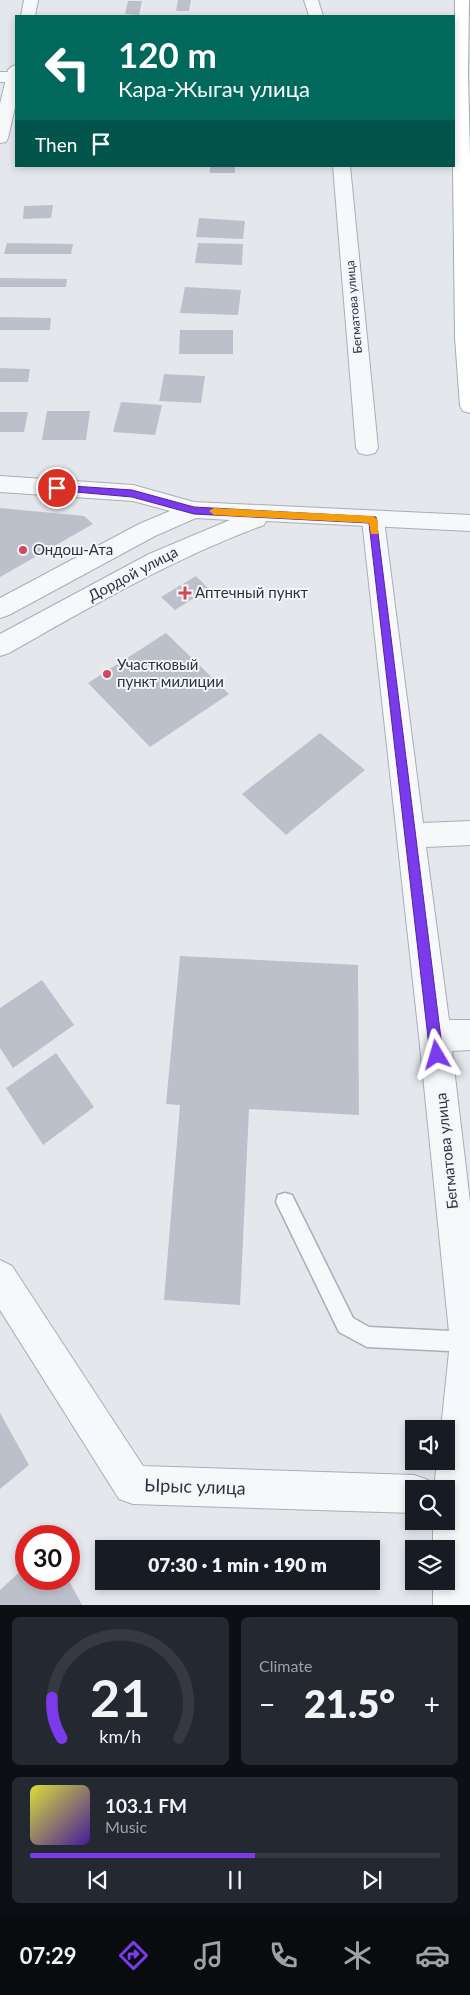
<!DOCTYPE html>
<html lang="en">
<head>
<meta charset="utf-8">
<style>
  :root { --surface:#171b24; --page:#242831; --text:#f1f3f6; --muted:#9ea1a6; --line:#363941; --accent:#7c3aed }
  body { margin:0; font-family:Lato,sans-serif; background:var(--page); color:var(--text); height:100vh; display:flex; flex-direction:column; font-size:19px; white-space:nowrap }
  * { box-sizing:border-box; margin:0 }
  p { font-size:16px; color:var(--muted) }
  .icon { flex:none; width:28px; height:28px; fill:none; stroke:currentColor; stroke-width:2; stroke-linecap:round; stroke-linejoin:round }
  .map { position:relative; height:1605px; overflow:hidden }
  .sheet { display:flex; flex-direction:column; gap:12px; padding:12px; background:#0d0f14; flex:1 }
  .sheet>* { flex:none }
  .top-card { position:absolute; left:15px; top:15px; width:440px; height:152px; border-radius:0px; box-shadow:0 2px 8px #0003; background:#00695c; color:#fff; overflow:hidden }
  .controls { position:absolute; left:405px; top:1420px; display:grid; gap:10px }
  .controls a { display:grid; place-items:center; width:50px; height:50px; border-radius:0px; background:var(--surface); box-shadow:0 2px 8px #0003; font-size:25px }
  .speed { position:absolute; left:15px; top:1525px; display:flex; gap:10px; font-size:25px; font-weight:700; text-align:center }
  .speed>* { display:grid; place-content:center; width:65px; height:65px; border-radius:50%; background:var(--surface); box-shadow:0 2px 8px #0003; line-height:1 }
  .speed .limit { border:8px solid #d22; background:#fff; color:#111 }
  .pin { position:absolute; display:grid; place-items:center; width:42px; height:42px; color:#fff; margin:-21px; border:2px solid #fff; border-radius:50%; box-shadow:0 1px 5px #0007 }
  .me { position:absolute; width:55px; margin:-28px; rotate:353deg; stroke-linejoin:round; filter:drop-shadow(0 0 4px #0008) }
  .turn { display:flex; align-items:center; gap:18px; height:105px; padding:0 20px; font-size:22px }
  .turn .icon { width:65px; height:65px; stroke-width:2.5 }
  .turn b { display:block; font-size:35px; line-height:42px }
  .then { display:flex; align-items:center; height:48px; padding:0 20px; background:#0003; gap:10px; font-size:19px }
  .big { font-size:38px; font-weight:800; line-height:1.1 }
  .sheet .card { flex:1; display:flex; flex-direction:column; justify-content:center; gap:8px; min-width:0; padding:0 18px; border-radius:8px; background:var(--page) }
  .sheet .dial { align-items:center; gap:0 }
  .dial svg { height:130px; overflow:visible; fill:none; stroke:var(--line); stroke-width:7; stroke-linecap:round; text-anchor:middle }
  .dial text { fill:var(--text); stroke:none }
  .song { display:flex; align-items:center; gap:15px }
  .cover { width:60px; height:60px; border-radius:8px; background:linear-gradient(135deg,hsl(60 70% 55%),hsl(260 70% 35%)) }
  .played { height:5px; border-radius:2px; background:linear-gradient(90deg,var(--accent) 55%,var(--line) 55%) }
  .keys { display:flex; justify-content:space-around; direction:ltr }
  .heat { display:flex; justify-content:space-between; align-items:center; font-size:28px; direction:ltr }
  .sheet .tiles { flex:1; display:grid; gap:12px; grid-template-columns:1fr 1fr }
  .card:last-child { grid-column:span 2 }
  .trip { position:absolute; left:95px; top:1540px; width:285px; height:50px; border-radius:0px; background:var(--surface); box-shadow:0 2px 8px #0003; font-weight:800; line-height:50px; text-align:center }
  .tabs { display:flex; height:80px; justify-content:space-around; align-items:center; background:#090b0e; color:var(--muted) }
  .tabs .icon { width:35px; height:35px }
  .tabs .current { color:var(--accent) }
  .tabs b { font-size:22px; color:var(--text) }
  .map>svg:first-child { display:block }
  .building { fill:#bbc0ca }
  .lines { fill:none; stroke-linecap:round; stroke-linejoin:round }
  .service-casing { stroke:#a9aeb7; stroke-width:3 }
  .minor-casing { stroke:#a9aeb7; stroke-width:2 }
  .tertiary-casing { stroke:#a9aeb7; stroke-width:2 }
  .primary-casing { stroke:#a3abb8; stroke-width:2 }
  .service { fill:#f7f8fa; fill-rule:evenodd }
  .minor { fill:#f7f8fa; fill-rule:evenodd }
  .tertiary { fill:#f7f8fa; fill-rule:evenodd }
  .primary { fill:#fff; fill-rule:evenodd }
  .route { fill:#7c3aed; stroke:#51269a }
  .slow { fill:#f59e0b }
  .poi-dot { fill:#d1495b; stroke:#f4f6f9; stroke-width:2 }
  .labels { text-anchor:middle; stroke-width:4; stroke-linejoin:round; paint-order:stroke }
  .far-street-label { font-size:12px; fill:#2b3445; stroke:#f4f6f9 }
  .poi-label { font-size:15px; fill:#2b3445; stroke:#f4f6f9; text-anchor:start }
  .street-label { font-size:15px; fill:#2b3445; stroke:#f4f6f9 }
  .near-street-label { font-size:18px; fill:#2b3445; stroke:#f4f6f9 }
</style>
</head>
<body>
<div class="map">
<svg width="470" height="1605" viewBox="0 0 470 1605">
  <rect width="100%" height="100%" fill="#e4e7ec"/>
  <path class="building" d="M178,0H191L189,11H176Z
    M128,1H142L139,15L125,14Z
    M210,166H235V173H210Z
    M53,205L51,218L23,219L24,206Z
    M199,218L245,221L243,239L196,237Z
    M7,243L73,244L71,254H4Z
    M198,243L243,244L242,265L195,263Z
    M0,278L67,279L66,287H0Z
    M185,287L241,290L238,315L180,313Z
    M0,317L51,318L50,330H0Z
    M180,330H233V354H179Z
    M0,368L30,369L28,382H0Z
    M164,374L205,376L201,403L159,401Z
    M121,402L162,405L155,435L113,432Z
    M47,411H90L86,440H42Z
    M0,412H28L24,432H0Z
    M0,508L84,516L93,524L0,577Z
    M196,576L209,589L175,610L161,597Z
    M166,633L229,694L150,747L88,683Z
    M320,733L365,770L286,835L242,794Z
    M180,956L358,965L359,1115L249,1109L240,1305L164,1300L180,1105L166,1104Z
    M42,980L74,1025L13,1068L0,1048V1008Z
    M56,1053L94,1107L43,1145L6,1088Z
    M0,1413L29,1465L0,1489Z
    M26,1566V1579H68L82,1605H0V1590Z"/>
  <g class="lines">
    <g class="service-casing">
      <path id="service" d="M285,1193L292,1195L353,1318L369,1327L470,1332V1352L367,1347L339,1332L276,1202L278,1195Z"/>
    </g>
    <g class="minor-casing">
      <path id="minor" d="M24,0H38L35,16H21Z
        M304,0H318L323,16H309Z
        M16,65V103L8,138L6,142L0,143V104L8,70L11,67Z
        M333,166H350L378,448L375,453L367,455L359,453L356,448Z
        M373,512L381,514L384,520L423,823L470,821V845L426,847L449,1020H470V1050L452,1051L470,1202V1605H433V1581H446V1549H433V1521H446V1489H434L437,1461H446V1429H441L450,1342L419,1036L362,520L365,514Z
        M0,1260L12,1266L143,1466L414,1475L428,1480L431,1489H414V1513L133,1504L119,1499L0,1310Z"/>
    </g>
    <g class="tertiary-casing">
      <path id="tertiary" d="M0,72H16V82H0Z
        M0,476L133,485L194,502L470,515V531L266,521L264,525C174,558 92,606 9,653L0,656V634L149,554L230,520L196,518L155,536L9,615L0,618V598L139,524L170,511L133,501L0,492Z"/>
    </g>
    <g class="primary-casing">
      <path id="primary" d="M455,0H469L468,75L470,157V413L463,411L460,406L455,337L453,166Z"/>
    </g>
    <use href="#service" class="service"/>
    <use href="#minor" class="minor"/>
    <use href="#tertiary" class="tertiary"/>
    <use href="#primary" class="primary"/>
  </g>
  <path class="route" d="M57,485L132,490L194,507L376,517L443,1055L441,1060L437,1062L432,1060L430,1055L369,523L194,514L132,497L53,490V486Z"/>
  <path class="slow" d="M214,508L373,516L378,520V534H371L369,523L214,515L209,511Z"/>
  <g class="poi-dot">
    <circle cx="23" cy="550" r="5"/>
    <path d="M182.5 585.5h5v5h5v5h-5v5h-5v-5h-5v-5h5z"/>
    <circle cx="107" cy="674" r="5"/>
  </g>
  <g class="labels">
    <g class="far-street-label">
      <text transform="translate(354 307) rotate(-95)" y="4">Бегматова улица</text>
    </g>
    <g class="poi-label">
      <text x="33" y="555">Ондош-Ата</text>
      <text x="195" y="598">Аптечный пункт</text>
      <text x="117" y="670">Участковый<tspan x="117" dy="17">пункт милиции</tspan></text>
    </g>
    <g class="street-label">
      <text transform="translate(133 574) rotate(-28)" y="5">Дордой улица</text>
      <text transform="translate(447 1151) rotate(-96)" y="5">Бегматова улица</text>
    </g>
    <g class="near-street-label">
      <text transform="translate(195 1487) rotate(2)" y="6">Ырыс улица</text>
    </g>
  </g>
</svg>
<div class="controls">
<a><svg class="icon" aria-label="sound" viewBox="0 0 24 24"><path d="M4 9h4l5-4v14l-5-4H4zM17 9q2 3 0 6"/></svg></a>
<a><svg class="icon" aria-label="search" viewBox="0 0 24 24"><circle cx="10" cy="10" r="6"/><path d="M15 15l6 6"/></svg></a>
<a><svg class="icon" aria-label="layers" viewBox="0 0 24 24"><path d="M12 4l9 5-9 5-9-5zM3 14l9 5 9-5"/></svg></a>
</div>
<div class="speed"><div class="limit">30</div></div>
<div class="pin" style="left:57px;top:488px;background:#d93025"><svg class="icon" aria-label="arrive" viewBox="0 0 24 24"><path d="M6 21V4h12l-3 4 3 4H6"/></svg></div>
<svg class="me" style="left:437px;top:1055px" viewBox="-20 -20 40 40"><path d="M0-17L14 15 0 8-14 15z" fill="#7c3aed" stroke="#fff" stroke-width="4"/></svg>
<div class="trip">07:30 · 1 min · 190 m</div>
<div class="top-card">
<div class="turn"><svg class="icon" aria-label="left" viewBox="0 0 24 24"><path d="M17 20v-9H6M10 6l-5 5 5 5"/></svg><div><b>120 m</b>Кара-Жыгач улица</div></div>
<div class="then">Then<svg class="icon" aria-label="arrive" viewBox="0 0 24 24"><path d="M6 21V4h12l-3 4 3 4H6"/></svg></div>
</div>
</div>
<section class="sheet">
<div class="tiles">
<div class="card dial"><svg viewBox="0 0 100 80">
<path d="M14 69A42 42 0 1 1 86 69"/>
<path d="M14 69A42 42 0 0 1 8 44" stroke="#7c3aed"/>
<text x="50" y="56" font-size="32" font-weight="700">21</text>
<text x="50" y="72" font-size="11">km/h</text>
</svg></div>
<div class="card"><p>Climate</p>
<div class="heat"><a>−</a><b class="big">21.5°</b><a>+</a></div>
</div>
<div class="card">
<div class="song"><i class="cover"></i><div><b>103.1 FM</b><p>Music</p></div></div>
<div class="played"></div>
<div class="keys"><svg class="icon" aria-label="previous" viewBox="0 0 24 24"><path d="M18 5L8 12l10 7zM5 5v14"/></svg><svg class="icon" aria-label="pause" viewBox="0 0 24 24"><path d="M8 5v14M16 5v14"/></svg><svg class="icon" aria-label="next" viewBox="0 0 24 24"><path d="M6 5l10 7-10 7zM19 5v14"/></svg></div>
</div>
</div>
</section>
<nav class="tabs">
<b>07:29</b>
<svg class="icon current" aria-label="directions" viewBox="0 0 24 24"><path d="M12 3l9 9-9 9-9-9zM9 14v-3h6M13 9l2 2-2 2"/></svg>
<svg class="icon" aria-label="music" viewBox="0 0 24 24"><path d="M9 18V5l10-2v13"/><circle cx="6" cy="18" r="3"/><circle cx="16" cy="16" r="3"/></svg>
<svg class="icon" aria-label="phone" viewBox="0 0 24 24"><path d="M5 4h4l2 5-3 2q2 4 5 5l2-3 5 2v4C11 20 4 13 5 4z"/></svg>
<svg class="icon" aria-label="climate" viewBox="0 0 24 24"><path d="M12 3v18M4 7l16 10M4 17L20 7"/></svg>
<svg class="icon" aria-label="car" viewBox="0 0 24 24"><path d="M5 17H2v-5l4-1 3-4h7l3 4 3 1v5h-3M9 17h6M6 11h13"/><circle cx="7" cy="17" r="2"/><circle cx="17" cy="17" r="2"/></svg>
</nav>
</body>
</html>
